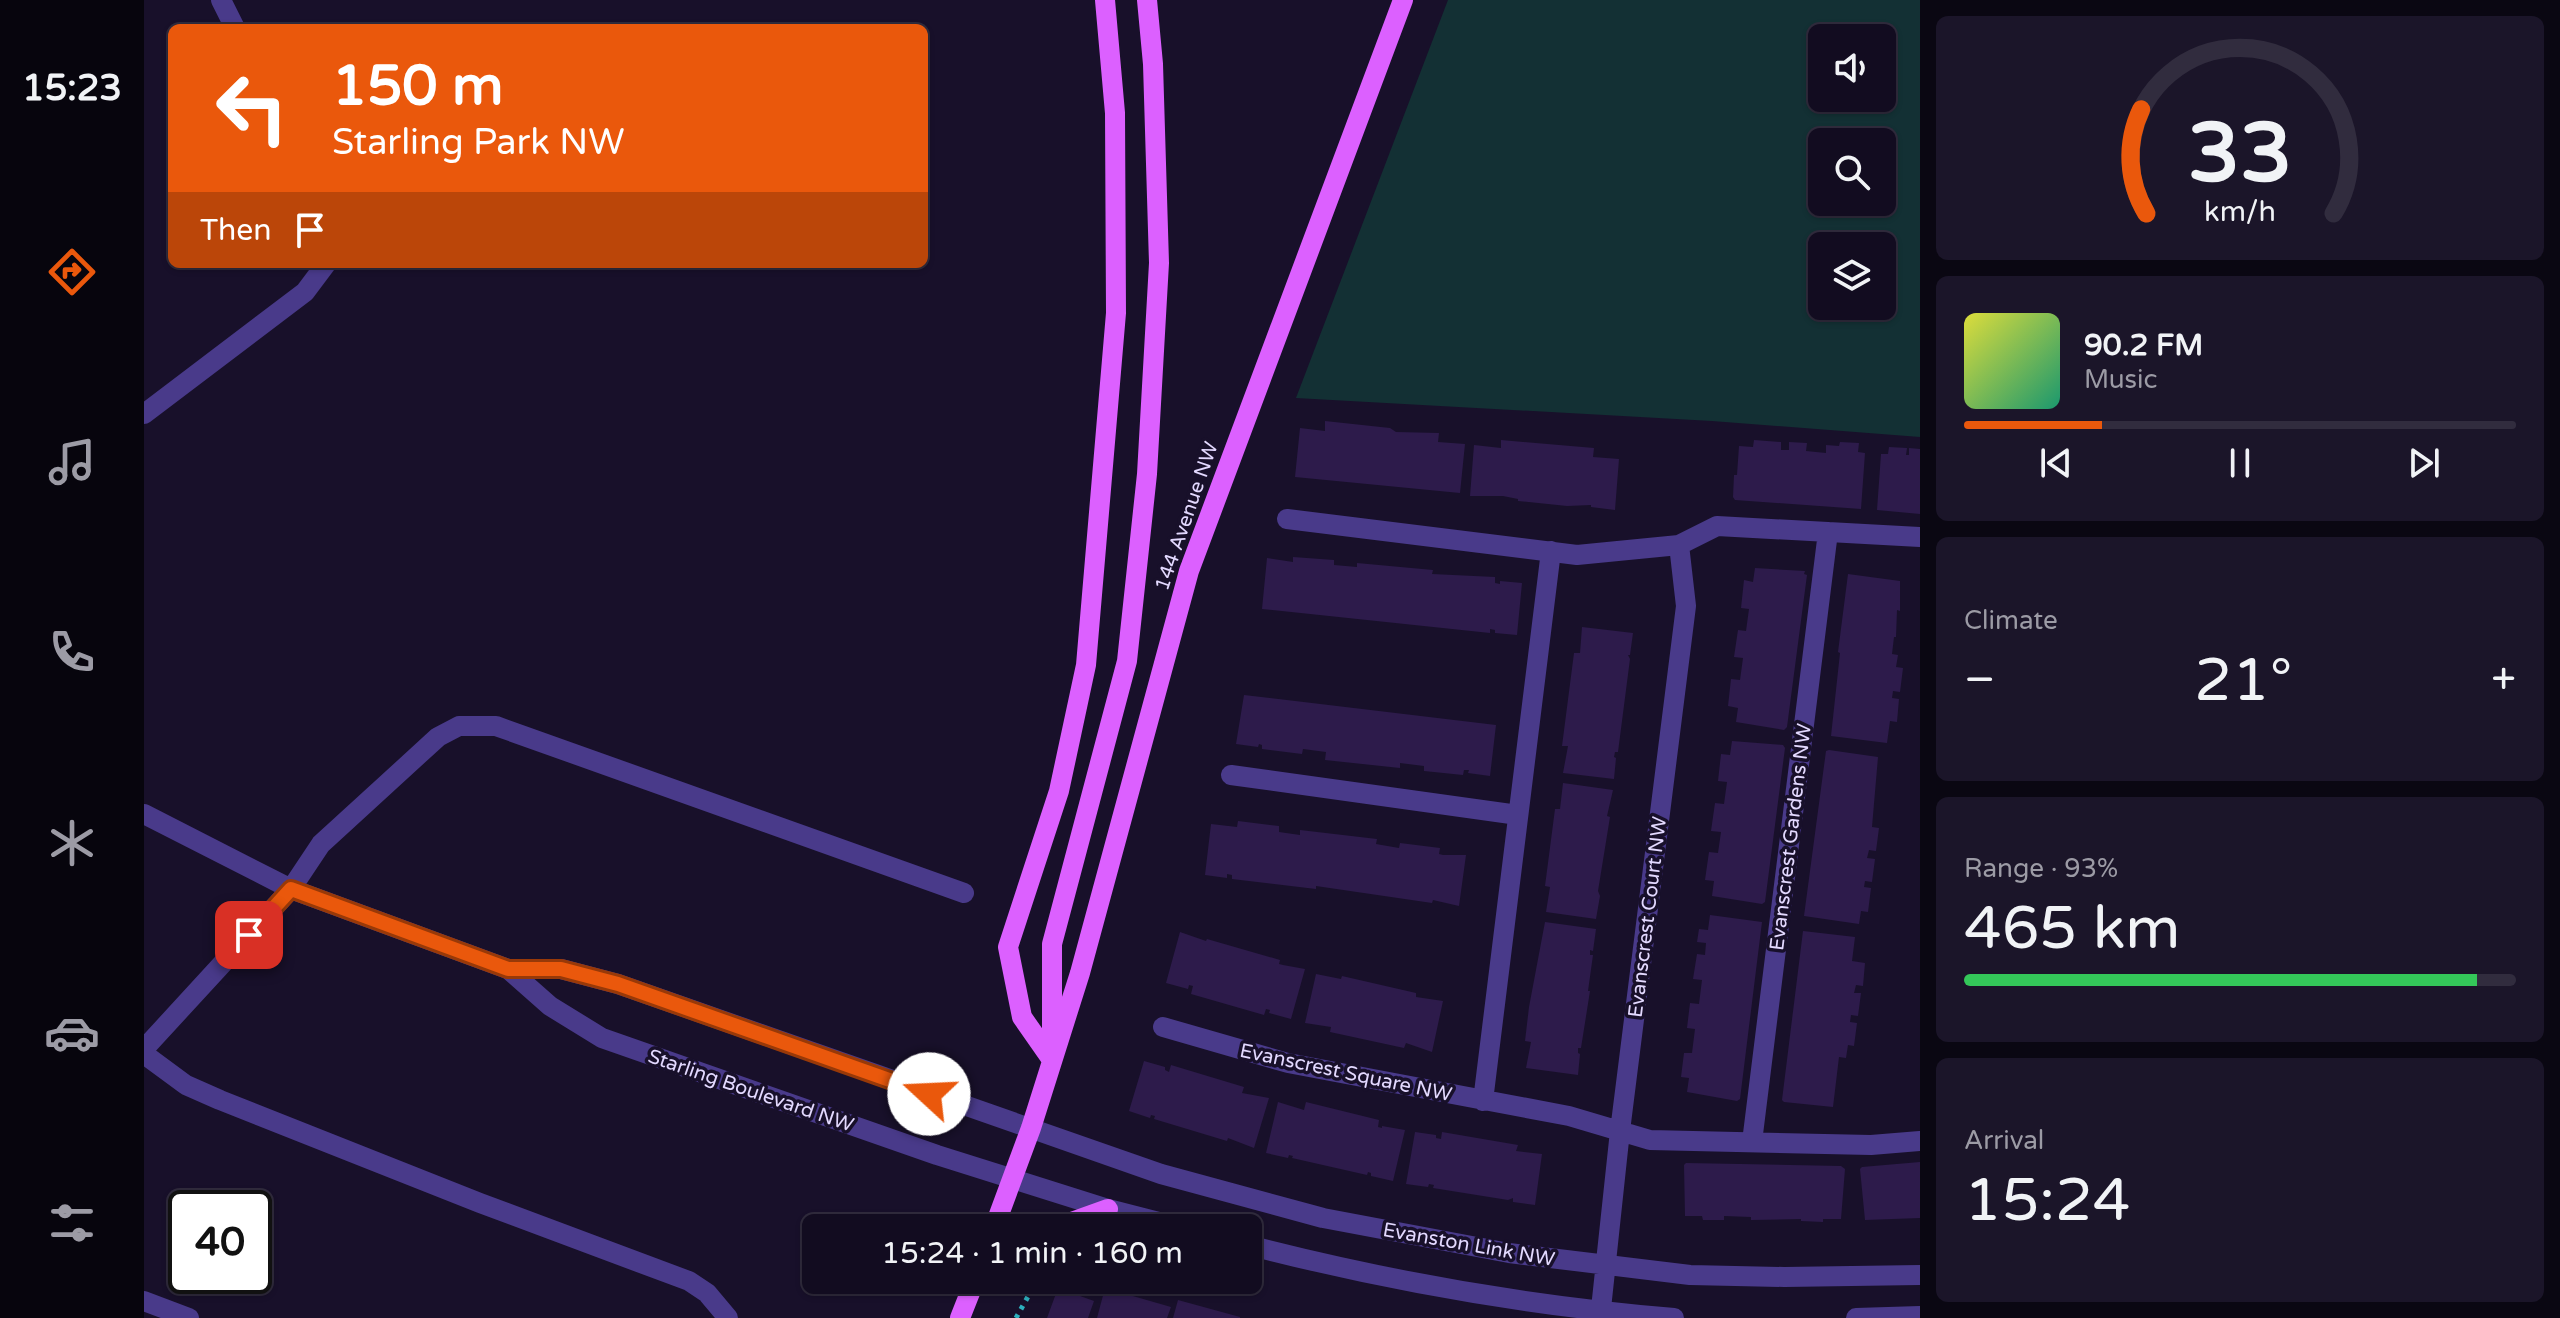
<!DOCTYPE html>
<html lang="en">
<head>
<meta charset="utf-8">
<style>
  :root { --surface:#120c20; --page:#1b1529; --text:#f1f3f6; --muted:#9c9ba5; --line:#312c3e; --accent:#ea580c }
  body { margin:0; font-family:"Varela Round",sans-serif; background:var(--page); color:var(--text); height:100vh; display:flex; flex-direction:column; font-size:30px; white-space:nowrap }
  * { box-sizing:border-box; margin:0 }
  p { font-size:26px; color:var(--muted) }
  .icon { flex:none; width:44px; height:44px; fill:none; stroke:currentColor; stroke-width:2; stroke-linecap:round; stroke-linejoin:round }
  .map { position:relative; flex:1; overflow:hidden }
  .details { display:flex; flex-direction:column; gap:16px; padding:16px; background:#0a0712; width:640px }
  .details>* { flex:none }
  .hud { position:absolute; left:24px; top:24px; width:760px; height:244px; border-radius:12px; box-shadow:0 2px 6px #0004,0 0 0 2px var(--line); background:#ea580c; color:#fff; overflow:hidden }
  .tools { position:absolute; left:1664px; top:24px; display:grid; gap:16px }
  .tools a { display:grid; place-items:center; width:88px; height:88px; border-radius:12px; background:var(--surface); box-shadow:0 2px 6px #0004,0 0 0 2px var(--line); font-size:40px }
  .speed { position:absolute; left:24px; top:1190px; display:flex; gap:16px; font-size:40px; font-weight:700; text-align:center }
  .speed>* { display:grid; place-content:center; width:104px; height:104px; border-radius:50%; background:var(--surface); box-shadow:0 2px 6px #0004,0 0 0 2px var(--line); line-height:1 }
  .speed .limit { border:4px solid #111; border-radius:12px; background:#fff; color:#111 }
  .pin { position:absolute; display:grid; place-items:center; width:68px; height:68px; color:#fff; margin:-34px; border-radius:16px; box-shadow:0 4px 12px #0006 }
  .me { position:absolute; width:88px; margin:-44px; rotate:290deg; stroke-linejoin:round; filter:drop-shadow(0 0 6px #0008) }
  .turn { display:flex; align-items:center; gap:28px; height:168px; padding:0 32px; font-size:36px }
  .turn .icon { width:104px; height:104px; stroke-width:2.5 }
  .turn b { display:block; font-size:56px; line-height:68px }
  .then { display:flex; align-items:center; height:76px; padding:0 32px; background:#0003; gap:16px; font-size:30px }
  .big { font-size:60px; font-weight:600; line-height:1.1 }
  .details .widget { flex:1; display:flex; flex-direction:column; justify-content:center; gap:12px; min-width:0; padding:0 28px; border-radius:12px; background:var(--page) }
  .details .dial { align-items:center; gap:0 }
  .dial svg { height:208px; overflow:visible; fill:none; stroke:var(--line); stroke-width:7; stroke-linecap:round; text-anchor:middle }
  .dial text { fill:var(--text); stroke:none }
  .song { display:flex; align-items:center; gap:24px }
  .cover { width:96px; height:96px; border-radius:12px; background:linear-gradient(135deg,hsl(60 70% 55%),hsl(160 70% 35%)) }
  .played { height:8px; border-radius:4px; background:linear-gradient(90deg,var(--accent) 25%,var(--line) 25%) }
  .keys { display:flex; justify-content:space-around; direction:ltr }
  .heat { display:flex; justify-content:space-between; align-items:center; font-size:44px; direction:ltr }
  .charge { height:12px; border-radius:6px; background:linear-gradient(90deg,#34c759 93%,var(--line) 0) }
  .trip { position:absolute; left:658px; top:1214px; width:460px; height:80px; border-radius:12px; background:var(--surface); box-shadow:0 2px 6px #0004,0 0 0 2px var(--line); font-weight:600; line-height:80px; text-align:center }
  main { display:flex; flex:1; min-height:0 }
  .dock { display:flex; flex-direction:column; width:144px; justify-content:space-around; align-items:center; background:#07050d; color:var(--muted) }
  .dock .icon { width:56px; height:56px }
  .dock .active { color:var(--accent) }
  .dock b { font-size:36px; color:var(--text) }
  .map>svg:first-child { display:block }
  .green { fill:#133034; fill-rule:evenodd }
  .building { fill:#2d1b4b }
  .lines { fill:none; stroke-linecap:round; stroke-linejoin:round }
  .path { stroke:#2db0be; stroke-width:5; stroke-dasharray:4 6; stroke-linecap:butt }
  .minor { stroke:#493a8a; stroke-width:20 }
  .major { stroke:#dc60ff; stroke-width:20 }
  .route-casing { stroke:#983908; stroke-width:20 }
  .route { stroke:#ea580c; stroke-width:14 }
  .labels { text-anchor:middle; stroke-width:7; stroke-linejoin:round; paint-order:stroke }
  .street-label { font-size:20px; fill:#e3d9ff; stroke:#18102a }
</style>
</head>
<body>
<main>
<nav class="dock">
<b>15:23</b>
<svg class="icon active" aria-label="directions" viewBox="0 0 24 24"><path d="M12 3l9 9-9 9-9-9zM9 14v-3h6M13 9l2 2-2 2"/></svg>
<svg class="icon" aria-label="music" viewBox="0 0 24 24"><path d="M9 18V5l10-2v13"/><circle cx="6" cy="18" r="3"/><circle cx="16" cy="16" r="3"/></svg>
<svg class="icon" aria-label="phone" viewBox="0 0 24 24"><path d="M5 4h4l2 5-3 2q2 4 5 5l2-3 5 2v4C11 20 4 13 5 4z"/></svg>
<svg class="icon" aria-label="climate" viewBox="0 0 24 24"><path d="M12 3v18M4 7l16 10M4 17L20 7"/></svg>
<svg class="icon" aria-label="car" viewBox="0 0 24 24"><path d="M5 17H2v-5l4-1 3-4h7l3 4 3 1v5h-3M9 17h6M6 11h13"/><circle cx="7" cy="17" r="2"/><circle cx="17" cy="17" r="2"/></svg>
<svg class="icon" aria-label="filters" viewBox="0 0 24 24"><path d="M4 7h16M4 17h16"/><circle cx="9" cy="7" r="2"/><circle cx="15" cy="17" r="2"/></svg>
</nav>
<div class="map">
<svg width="1776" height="1318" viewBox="0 0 1776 1318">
  <rect width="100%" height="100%" fill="#18102a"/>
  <path class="green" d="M1304,0H1776V437L1568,421L1152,398ZM1678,38H1738V98H1678ZM1678,142H1738V202H1678ZM1678,246H1738V306H1678Z"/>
  <path class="building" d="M1181,421L1246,428L1252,432L1295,433L1294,442L1321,444L1316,493L1151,477L1156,428L1181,431Z
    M1357,440L1450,448L1449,457L1475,459L1471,510L1447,507V505L1423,506L1374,501V499L1359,496H1326L1330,445L1357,448Z
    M1610,440L1637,442V450H1645V442L1663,443L1662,451L1682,453V445L1695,446L1696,442L1715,443L1714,452L1721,453L1717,509L1591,500L1589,497L1590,475H1593L1595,446L1609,447Z
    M1745,447L1763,448L1762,455H1765V448L1776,449V514L1733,510L1737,454H1744Z
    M1149,557L1190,560V565L1213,567V563L1289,570L1288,574L1351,577V583L1356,584V581L1378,583L1373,635L1351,633V630L1346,629V633L1118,609L1123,558L1149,562Z
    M1611,568L1661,571L1660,574L1663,575L1643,727L1640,730L1592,722L1594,708L1584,706L1587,679L1596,680L1599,658L1590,657L1594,630L1602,631L1605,609L1597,608L1600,580L1609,582Z
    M1704,574L1756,581V611L1753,610L1752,637H1750L1748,654L1754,655L1752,667L1759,668L1756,692L1749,691L1748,698L1755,699L1753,722L1746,721L1743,743L1687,736L1696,653L1694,652Z
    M1438,627L1489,633L1486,655H1484L1486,659L1474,752H1471L1470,757L1472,758L1470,779L1419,773L1424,746H1418L1430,653H1436Z
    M1100,695L1352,725L1346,776L1324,773L1325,770H1320L1319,775L1280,771V766L1256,763V768L1181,760L1182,752L1159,749L1158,754L1118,749V745L1115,744L1114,747L1092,744Z
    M1588,741L1639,745L1641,748L1621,902L1618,904L1568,896L1570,881L1561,880L1565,852L1574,853L1577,832L1567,831L1571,803L1580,804L1583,782L1574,781L1577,754L1586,755Z
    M1685,750L1734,757L1728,827L1735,828L1732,851L1725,850L1723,858L1731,859L1728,882L1721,881L1720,887L1727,888L1724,912L1717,911L1715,924L1660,916L1682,751Z
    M1419,783L1469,790L1463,816L1466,817L1454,891L1456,896L1452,919L1402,912L1406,887L1401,886L1411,809H1416Z
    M1094,821L1135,826V832L1156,835V830L1233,839L1232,844L1255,848L1256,843L1296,848L1295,854L1299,855H1322L1315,906L1289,900L1288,903L1172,886V889L1088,879V875L1083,874V878L1061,875L1067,824L1093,827Z
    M1566,915L1618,922L1596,1099L1593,1101L1543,1092L1545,1078L1537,1077L1540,1053H1548L1551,1029L1543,1028L1546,1003L1555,1004L1558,980L1549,979L1553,954L1561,955L1562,943L1553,942L1555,929L1564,930Z
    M1401,922L1452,929L1449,951L1446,950V955H1449L1444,991H1446L1437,1048H1434V1053L1436,1054L1434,1075L1382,1068L1387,1042L1381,1041L1385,1007Z
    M1659,931L1711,937L1708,961L1721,963L1719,986L1712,985L1710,993H1717L1714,1016L1707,1015L1706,1022L1713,1023L1710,1046L1704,1045L1702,1058L1695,1057L1689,1107L1640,1102L1638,1100Z
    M1036,932L1062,941L1063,939L1136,960L1135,964L1139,965L1161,969L1147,1019L1125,1013L1126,1010L1122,1009L1120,1015L1047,994L1049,986L1045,985L1044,989L1022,983Z
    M1172,974L1197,979L1198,976L1272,993V997L1299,1001L1288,1052L1262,1043L1260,1048L1186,1032L1187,1027L1161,1023Z
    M1000,1061L1021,1067V1070L1025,1072L1027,1065L1100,1087L1098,1093L1125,1098L1110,1148L1084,1138L1083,1141L1010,1119L1011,1116L1007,1115L1006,1118L985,1111Z
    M1134,1102L1160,1110L1162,1102L1235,1120L1234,1127L1238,1128V1126L1261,1130L1249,1181L1227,1176V1173L1224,1172L1223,1175L1148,1158L1149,1156L1145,1155L1144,1158L1122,1153Z
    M1271,1132L1292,1135V1138L1297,1139L1298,1132L1374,1145L1372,1151L1398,1154L1391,1205L1369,1202V1198L1364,1200L1289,1188L1290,1185L1285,1184L1284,1187L1262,1184Z
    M1776,1162V1218L1721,1220L1716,1169L1718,1167Z
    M1542,1163L1697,1166L1701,1169L1697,1219H1679V1222L1657,1221V1219L1607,1220V1217L1580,1216V1220H1559L1558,1216H1541L1540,1165Z
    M914,1288L950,1301L944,1318H903Z
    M961,1288L1027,1307L1023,1318H953Z
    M1034,1300L1096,1317V1318H1029Z"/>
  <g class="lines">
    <path class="path" d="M872,1318L886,1293L898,1280"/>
    <path class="minor" d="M77,0L91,28
      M0,414L161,292L182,264
      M1143,519L1433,555L1535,545L1573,526L1776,537
      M1087,775L1374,815
      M0,814L147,889L364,969H417L474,984L1017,1174L1179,1218L1365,1253L1546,1275L1640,1277L1776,1275
      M364,969L406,1006L458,1038L793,1155L964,1209L1038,1228
      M1019,1027L1144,1063L1425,1116L1506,1140L1727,1145L1776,1141
      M0,1049L147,889L177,844L294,737L315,726H352L820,893
      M0,1054L42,1085L76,1100L336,1203L545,1281L563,1293L584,1318
      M1339,1101L1407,551
      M1608,1142L1684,532
      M1104,1245C1243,1281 1387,1306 1530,1318
      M0,1301L45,1318
      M1456,1318L1476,1131L1542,606L1535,545
      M1712,1318L1776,1316"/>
    <path class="major" d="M908,1040V944L983,661L1003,474L1015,263L1009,64L1003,0
      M908,1060L878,1017L864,947L915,791L942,665L972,313L971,113L961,0
      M850,1228L887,1128L936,973L1045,571L1259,0
      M911,1228L964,1209
      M816,1318L831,1280"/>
  </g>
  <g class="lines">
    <g class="route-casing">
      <path id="route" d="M105,935L147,889L364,969H417L474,984L785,1094"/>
    </g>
    <use href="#route" class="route"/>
  </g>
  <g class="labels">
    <g class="street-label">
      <text transform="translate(1042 516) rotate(-71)" y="7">144 Avenue NW</text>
      <text transform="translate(1646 837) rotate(-83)" y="7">Evanscrest Gardens NW</text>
      <text transform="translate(1503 917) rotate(-83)" y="7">Evanscrest Court NW</text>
      <text transform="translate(1202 1072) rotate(12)" y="7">Evanscrest Square NW</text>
      <text transform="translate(607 1090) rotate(19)" y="7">Starling Boulevard NW</text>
      <text transform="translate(1325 1244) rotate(10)" y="7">Evanston Link NW</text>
    </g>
  </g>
</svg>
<div class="tools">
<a><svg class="icon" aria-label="sound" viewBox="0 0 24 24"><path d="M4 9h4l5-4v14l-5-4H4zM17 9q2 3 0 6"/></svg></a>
<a><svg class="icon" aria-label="search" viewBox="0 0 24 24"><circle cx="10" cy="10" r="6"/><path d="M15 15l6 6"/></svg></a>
<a><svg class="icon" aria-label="layers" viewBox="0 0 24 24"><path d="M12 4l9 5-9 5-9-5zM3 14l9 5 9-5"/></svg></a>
</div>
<div class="speed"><div class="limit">40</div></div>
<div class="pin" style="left:105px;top:935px;background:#d93025"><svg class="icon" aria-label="arrive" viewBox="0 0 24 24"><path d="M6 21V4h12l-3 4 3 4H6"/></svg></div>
<svg class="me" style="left:785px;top:1094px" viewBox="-20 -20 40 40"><circle r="19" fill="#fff"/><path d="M0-13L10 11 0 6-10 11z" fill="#ea580c"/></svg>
<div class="trip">15:24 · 1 min · 160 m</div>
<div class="hud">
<div class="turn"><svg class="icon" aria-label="left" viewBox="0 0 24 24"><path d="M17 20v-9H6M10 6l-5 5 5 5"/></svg><div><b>150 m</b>Starling Park NW</div></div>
<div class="then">Then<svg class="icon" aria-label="arrive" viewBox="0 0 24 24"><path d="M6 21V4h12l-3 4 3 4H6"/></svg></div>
</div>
</div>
<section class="details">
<div class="widget dial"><svg viewBox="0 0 100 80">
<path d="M14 69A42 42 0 1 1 86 69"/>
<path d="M14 69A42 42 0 0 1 12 29" stroke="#ea580c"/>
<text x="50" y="56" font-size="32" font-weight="700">33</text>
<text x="50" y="72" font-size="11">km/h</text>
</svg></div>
<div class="widget">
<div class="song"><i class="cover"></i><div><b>90.2 FM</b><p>Music</p></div></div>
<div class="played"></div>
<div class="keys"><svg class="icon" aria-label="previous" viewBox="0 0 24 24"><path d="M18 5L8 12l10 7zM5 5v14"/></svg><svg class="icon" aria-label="pause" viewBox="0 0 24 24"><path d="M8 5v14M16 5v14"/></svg><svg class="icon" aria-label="next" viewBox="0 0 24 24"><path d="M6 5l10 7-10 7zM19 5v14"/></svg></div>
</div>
<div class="widget"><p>Climate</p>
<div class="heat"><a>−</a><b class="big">21°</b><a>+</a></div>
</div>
<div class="widget"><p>Range · 93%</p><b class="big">465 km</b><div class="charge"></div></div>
<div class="widget"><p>Arrival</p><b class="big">15:24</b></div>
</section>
</main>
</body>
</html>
